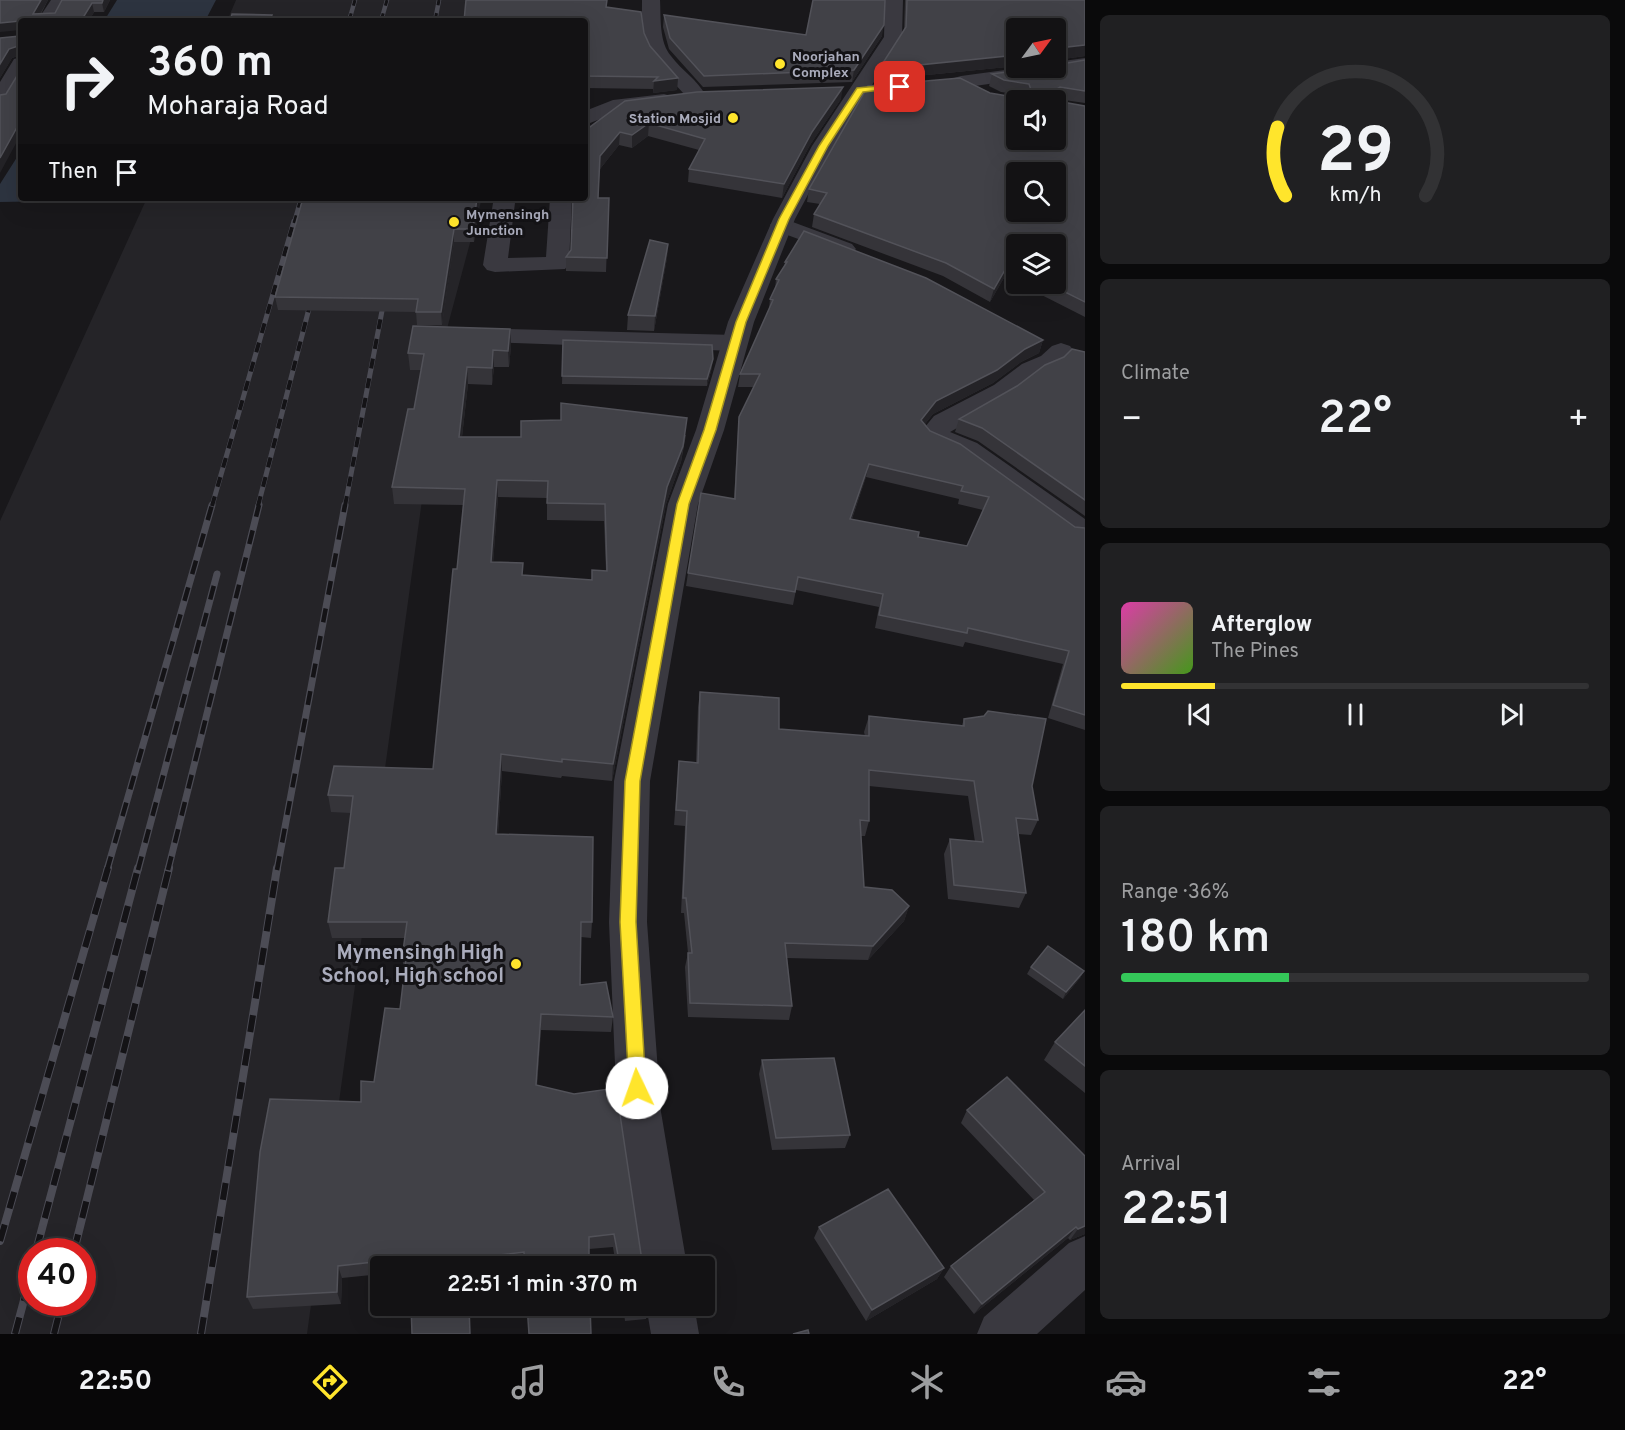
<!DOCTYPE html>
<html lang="en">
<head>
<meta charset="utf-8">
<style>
  :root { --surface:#131214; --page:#202022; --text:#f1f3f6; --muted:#9d9ea0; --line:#323234; --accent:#ffe52c }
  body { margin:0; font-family:Overpass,sans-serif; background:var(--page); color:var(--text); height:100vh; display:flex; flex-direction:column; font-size:22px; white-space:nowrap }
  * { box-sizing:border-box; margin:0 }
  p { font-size:20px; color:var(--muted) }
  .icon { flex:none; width:33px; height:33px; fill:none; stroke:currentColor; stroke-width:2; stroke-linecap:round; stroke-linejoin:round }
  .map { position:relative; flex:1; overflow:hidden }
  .panel { display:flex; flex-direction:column; gap:15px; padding:15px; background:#0a0a0b; width:540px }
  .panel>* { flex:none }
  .guide { position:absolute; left:18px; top:18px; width:570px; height:183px; border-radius:6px; box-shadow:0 6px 24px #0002,0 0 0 2px var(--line); background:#131214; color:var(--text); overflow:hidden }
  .needle { width:39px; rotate:57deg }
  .fabs { position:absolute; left:1006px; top:18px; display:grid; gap:12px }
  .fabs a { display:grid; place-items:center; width:60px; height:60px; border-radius:6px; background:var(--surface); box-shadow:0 6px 24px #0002,0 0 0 2px var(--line); font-size:30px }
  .speed { position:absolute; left:18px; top:1238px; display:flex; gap:12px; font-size:30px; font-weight:700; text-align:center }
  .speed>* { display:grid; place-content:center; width:78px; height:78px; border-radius:50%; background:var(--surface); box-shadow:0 6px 24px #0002,0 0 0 2px var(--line); line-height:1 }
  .speed .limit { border:9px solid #d22; background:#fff; color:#111 }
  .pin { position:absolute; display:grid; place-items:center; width:51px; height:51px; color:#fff; margin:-26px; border-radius:12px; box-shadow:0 3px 9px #0006 }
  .me { position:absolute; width:66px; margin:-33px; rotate:357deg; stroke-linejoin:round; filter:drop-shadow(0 0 4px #0008) }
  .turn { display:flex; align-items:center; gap:21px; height:126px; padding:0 30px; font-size:27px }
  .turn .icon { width:78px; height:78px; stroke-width:2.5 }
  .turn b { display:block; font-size:42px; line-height:51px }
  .then { display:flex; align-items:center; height:57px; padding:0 30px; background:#0003; gap:12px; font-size:22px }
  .big { font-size:45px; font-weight:600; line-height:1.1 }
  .panel .card { flex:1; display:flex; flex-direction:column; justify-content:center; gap:9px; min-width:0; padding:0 21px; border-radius:9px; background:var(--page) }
  .panel .dial { align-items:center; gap:0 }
  .dial svg { height:156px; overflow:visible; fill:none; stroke:var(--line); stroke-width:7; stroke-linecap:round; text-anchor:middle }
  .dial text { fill:var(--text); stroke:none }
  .song { display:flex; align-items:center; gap:18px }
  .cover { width:72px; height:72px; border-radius:9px; background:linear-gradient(135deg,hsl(320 70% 55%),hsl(100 70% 35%)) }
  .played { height:6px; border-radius:3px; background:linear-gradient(90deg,var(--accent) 20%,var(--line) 20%) }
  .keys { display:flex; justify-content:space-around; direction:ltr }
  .heat { display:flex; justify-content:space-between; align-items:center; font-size:33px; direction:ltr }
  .charge { height:9px; border-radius:4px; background:linear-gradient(90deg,#34c759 36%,var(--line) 0) }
  .trip { position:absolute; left:370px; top:1256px; width:345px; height:60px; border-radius:6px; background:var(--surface); box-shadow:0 6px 24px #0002,0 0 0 2px var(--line); font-weight:600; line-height:60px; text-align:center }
  .tab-bar { display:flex; height:96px; justify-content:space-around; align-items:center; background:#080708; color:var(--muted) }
  .tab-bar .icon { width:42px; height:42px }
  .tab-bar .active { color:var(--accent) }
  .tab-bar b { font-size:27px; color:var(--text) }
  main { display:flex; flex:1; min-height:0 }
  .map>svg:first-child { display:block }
  .built { fill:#252428; fill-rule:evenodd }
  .water { fill:#2d3440 }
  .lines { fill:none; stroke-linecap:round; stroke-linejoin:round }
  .minor { fill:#3a3940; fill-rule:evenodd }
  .tertiary { fill:#3a3940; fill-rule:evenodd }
  .rail-far3-casing { stroke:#4c4c55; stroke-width:4.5 }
  .rail-far2-casing { stroke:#4c4c55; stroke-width:5 }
  .rail-far1-casing { stroke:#4c4c55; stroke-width:7 }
  .rail-casing { stroke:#4c4c55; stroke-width:8 }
  .rail-far3 { stroke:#141316; stroke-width:3; stroke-dasharray:8; stroke-linecap:butt }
  .rail-far2 { stroke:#141316; stroke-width:4; stroke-dasharray:10; stroke-linecap:butt }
  .rail-far1 { stroke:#141316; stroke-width:4.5; stroke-dasharray:14; stroke-linecap:butt }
  .rail { stroke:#141316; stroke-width:6; stroke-dasharray:17; stroke-linecap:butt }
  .wall { fill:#353439; fill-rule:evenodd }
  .shaded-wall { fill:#242327 }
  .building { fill:#414147; stroke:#525259; stroke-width:1.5; fill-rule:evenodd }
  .route { fill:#ffe52c; stroke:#a6951d; stroke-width:1.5 }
  .poi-dot { fill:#ffe52c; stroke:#141316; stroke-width:2 }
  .labels { text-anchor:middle; stroke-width:6; stroke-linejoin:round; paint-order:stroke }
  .far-poi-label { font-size:14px; font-weight:bold; fill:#aaacbc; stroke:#141316; text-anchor:start }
  .near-poi-label { font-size:20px; font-weight:bold; fill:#aaacbc; stroke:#141316; text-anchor:end }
</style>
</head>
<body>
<main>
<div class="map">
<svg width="1085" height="1334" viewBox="0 0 1085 1334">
  <rect width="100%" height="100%" fill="#19181b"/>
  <path class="built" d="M236,0H496L494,21H227Z
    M147,198H482L448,325L439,377L307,1334H0V521ZM32,1251H82V1302H32Z"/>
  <path class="water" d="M117,0H216L205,21H104Z
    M21,151V198L115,200L0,202V184Z"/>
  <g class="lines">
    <path class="minor" d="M51,0H69L55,21H37Z
      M642,0H660C661,18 659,42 671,56C682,71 697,79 706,96L703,100H689C677,84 660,72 651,57C641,40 642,19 642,0Z
      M21,57V79L7,102L0,104V82L14,59Z
      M496,198H511L515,203L508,258L546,257L550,198H572L569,264L565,269L495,272L487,270L483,265L493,203Z
      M782,218L852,244L856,249L852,254L844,256L774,230L770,225L774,220Z
      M467,328L735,335L744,338L748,343L744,348L735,351L458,341L454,336L458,331Z
      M1061,343L1070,346L1074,351L1059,368L1040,376L1012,397L950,432L977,443L1085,519V540L1070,538L957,455L928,442L920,433L934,416L994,385L1022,364L1041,356L1052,346Z
      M1085,1236V1290L1037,1334H977L984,1317L1069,1243Z"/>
    <path class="tertiary" d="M885,0H903L902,37L834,146L795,219L754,322L724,430L698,504L650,781L647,922L661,1112L687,1266H641L617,1112L609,922L614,781L668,504L696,430L728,322L773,219L812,146L884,37Z
      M1085,58V70L961,88L954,86L951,82L954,78L961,76L1020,68H1056V62Z
      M664,94L671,96L674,100L671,104L618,112L585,125V111L613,100Z
      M646,1305H694L699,1334H651Z"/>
    <g class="rail-far3-casing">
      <path id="rail-far3" d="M349,21L355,0
        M381,21L387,0
        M435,21L439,0
        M294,223L301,198"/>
    </g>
    <g class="rail-far2-casing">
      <path id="rail-far2" d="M212,506L294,221
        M258,506L313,293
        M345,506L385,295"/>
    </g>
    <g class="rail-far1-casing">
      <path id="rail-far1" d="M107,870L212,505
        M138,870L217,574
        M168,870L259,505
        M277,870L345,505"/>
    </g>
    <g class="rail-casing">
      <path id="rail" d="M0,1241L108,868
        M36,1251L138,868
        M74,1251L169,868
        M15,1334L32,1270
        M54,1334L62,1302
        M201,1334L277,868"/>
    </g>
    <use href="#rail-far3" class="rail-far3"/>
    <use href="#rail-far2" class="rail-far2"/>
    <use href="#rail-far1" class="rail-far1"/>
    <use href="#rail" class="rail"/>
  </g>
  <path class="wall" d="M0,0H48L41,14L55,13L62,0H110L104,12H94L89,21H21V134L6,94L20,71L21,55L12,58L0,78V38L20,36V31Z
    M466,0H607V7L644,33L650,46L678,78L677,90L653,93V89L585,88V21Z
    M905,0H1085V56L1056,60V28H1017V66L877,80L879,69L904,30Z
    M664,15L806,35L882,36L852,82L703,87L669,49L663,27Z
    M1085,60V103L1057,99V101L1085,106V317L1020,284H1056L1017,244V282L1005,276L990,302L943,276L812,227L814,214L820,204L807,202L809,189L990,93L1020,98L1021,95L1001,92L989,86L992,74Z
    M841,99L810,145L782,198L688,182L689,169L699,150L648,136L632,148L619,145L600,169L598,198H609L606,272L566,271V257L571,250L587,129Z
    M303,198H480L474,242H454L442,325H417L416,312L278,310L275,297Z
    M531,198H549L547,203H531Z
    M668,244L667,258L654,331L627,330L628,315Z
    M785,262L1043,340L1039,353L1021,362L993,383L933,414L925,424L930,431L1075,527L1085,528V730L1048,718L1063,664L965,642L963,647L875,628L879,607L796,590L793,605L686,586L688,573L734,499L738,430L739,417L754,387H738L740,374L769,309L770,299L775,290L776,279L784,267ZM866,477L959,499L958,504L983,510L967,546L918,537L852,519Z
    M510,329L511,346L509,367H494L492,385L468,384L462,437H521L686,435L681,462L666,504L612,781L562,776L561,778L502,771L498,834L592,922L591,938L581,937L580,985L613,1017L611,1032L541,1030L537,1086L641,1254L646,1266H616L613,1247L589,1249V1266H524V1265L515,1266H381V1274L342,1278L341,1304L253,1309L247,1297L374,1082L400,1009L405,973L402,958L405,938H332L328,922L344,868L351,813L331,812L328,795L433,769L457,569L463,505L394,504L392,487L414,409L421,370H410L408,353ZM498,497L547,498V520L604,521L606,571L591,580L524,575L493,563Z
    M563,340L712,367L707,386L562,384Z
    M1085,352V516L978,441L955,432L959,419Z
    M700,692L779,729L865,736L864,732L869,716L962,725L964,719L1032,786L1038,820L1031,835L1018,834L1026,893L1019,908L948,899L944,854L950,839L975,842L968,796L869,786V821L865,836H861L864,887L909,906L904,921L868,960L787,958L792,1006L789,1020L688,1017L685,967L688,953L684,913H681L685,826L674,825L679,761L696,762L698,707Z
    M1031,967L1084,971L1080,978L1063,999L1027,974Z
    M1085,1010V1093L1044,1060L1055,1042Z
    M762,1060L850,1135L845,1148L772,1150L759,1074Z
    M967,1110L1085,1156V1234L1070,1240L1068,1238L974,1314L944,1277L951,1266L1034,1200L961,1123Z
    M819,1227L944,1268L937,1279L866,1321L814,1238Z
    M623,1305H648L646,1319L625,1321Z"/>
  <path class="shaded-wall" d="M41,0H48L36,21L33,14Z
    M103,0H110L104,12L102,3Z
    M92,3L94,12L89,21H81Z
    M20,21L21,30L0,32V23Z
    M884,25L882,36L852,82L854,70Z
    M1085,45V56L1056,60L1059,48Z
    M18,46L20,55L12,58L0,78V64L9,49Z
    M1017,55V66L877,80L879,69Z
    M678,78L677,90L653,93L654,81Z
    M843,87L841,99L810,145L782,198L784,184L812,132Z
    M21,120V134L0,173V158Z
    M649,123L648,136L632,148V135Z
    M620,132L619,145L600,169V156Z
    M477,198H480L474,242L473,229Z
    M454,229V242L442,325L441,312Z
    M668,244L667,258L654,331L655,316Z
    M1009,263L1005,276L990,302L994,289Z
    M510,329L511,346L509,367L508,351Z
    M1043,340L1039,353L1021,362L993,383L933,414L918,433L921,420L936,401L1025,349Z
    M493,350L494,367L492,385V368Z
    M713,359L712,367L707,386V379Z
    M467,367L468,384L460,454L459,437Z
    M687,418L681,462L666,504L612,781L613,764L667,487Z
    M869,464L866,477L847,532L850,519Z
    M497,480L498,497L492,579L491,562Z
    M501,754L502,771L497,850L496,834Z
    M909,906L904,921L868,960L873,946Z
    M1084,971L1080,978L1063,999L1066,992Z
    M541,1014V1030L536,1100V1085Z
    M1085,1226V1234L1070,1240L1078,1229Z
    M1076,1227L1068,1238L974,1314L982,1304Z
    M338,1266L342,1278L341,1304L337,1292Z
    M944,1268L937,1279L866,1321L872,1310Z"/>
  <path class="building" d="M0,0H41L33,14L55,13L62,0H103L102,3H92L81,21H21V120L0,158V95L6,94L20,71L21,48L18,46L9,49L0,64V38L20,36V21L0,23Z
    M466,0H607L606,7L641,12L644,33L650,46L678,78L654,81L658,77L585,76V21H464Z
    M813,0H885L884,25L854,70L704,76L670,38L664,15L806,35Z
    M907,0H1085V45L1059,48L1057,54H1056V28H1017V55L879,69L906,27Z
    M232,14L272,15L270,21H230Z
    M1085,60V91L1060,87L1057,89V101L1085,106V302L1049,284H1056V244H1017V267L1009,263L994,289L946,263L814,214L827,193L809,189L868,86L960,78L990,93L1020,98L1022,90H1031L1029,84L1004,80L992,74L1038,68H1056V65ZM1017,100H1056V140H1017ZM1017,172H1056V212H1017Z
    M843,87L812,132L784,184L689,169L705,139L649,123L632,135L620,132L600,156L598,198H609L607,258L566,257L571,250L573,198H585V128L587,129L625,101L697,92Z
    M303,198H477L473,229H454L441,312H416L418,299L275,297Z
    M804,231L926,278L1043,340L1025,349L997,370L936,401L921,420L930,431L960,444L1075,527L1085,528V715L1053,705L1069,651L968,628L967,633L879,615L883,594L798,577L795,592L688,573L701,493L735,499L739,417L760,374H740L773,300L770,299L779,280L776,279L787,262H785ZM869,464L963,486L961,491L989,497L967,546L918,537L919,532L850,519Z
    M650,240L668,244L655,316L628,315Z
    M413,326L510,329L508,351L493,350L492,368L467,367L459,437H521V421L561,420V403L687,418L683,446L667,487L613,764L562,759V762L501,754L496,834L593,837L592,922H581L580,985L606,982L613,1017L541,1014L536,1085L574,1094L616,1088L641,1254L644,1256L646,1266H620L614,1234L589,1237V1266H525L524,1252L466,1259V1266H410V1258L338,1266L337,1292L247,1297L260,1152L270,1099L361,1102V1081L374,1082L385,1008L400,1009L406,958H402L407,922H328L335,868H344L353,796L328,795L334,766L433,769L453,569H457L465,489L392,487L408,409H414L424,354L408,353ZM497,480L548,481L547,503L605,504L607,571L592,570V580L522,575L523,563L491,562Z
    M563,340L712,345L713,359L707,379L562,376Z
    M1072,349L1085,352V500L982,428L959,419L1017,386L1045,365L1064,357Z
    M700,692L779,698V729L869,736V716L964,726V719L984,716L988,711L1046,719L1032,786L1038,820L1016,818L1026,893L954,885L950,839L983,842L974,781L869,770V821L860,820L864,887L892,890L909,906L873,946L785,943L792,1006L690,1003L688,953H692L686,898H683L687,811L676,810L679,761L698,763Z
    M1048,946L1084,971L1066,992L1031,967Z
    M1085,1010V1066L1055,1042Z
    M834,1058L850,1135L776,1138L762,1060Z
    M1007,1077L1085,1156V1226L1078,1229L1076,1227L982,1304L951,1266L1045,1192L967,1110Z
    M888,1189L944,1268L872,1310L819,1227Z
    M411,1305H469L470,1334H412Z
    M527,1305H590L591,1334H529Z
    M626,1305H648V1307L627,1309Z
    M808,1330L809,1334H793Z"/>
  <path class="route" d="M900,84L903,88L863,92L828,146L789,219L746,322L716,430L689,504L640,781L636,922L646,1088L644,1094L637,1096L631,1094L629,1088L620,922L625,781L677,504L704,430L736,322L779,219L819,146L857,88Z"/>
  <g class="poi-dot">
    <circle cx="780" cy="64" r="6"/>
    <circle cx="733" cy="118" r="6"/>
    <circle cx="454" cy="222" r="6"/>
    <circle cx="516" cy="964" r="6"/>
  </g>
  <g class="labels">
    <g class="far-poi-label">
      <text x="792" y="61">Noorjahan<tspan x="792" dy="16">Complex</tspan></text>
      <text x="721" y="123" text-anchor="end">Station Mosjid</text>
      <text x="466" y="219">Mymensingh<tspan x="466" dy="16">Junction</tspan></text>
    </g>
    <g class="near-poi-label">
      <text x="504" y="959">Mymensingh High<tspan x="504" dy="23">School, High school</tspan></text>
    </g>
  </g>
</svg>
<div class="fabs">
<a><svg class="needle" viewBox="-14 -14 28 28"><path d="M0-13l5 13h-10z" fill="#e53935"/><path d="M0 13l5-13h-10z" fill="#9d9ea0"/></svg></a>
<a><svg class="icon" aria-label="sound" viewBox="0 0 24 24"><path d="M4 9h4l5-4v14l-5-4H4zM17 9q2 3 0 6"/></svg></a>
<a><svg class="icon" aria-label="search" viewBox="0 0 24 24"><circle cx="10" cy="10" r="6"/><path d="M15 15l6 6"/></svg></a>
<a><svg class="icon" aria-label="layers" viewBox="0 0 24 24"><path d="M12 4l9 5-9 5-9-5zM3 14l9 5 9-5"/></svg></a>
</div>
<div class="speed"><div class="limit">40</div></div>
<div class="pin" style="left:900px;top:87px;background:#d93025"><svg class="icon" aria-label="arrive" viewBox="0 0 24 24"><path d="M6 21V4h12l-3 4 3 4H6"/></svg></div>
<svg class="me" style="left:637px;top:1088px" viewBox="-20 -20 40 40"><circle r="19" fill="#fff"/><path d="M0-13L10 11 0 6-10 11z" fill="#ffe52c"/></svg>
<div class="trip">22:51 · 1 min · 370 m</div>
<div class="guide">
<div class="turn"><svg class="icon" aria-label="right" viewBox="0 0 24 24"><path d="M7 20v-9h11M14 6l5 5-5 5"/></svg><div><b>360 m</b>Moharaja Road</div></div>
<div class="then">Then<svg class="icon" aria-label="arrive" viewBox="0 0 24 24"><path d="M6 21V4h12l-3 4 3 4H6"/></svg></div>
</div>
</div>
<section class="panel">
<div class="card dial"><svg viewBox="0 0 100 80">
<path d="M14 69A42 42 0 1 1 86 69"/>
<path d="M14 69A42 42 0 0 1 10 34" stroke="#ffe52c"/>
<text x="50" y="56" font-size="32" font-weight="700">29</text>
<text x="50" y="72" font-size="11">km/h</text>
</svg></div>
<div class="card"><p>Climate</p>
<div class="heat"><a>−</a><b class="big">22°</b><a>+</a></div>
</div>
<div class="card">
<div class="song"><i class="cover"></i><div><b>Afterglow</b><p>The Pines</p></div></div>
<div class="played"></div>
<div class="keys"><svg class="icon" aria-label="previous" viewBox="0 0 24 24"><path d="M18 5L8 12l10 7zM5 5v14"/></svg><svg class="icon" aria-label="pause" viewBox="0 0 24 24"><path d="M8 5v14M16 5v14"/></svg><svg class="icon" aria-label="next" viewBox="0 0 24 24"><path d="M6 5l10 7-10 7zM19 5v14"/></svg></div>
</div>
<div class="card"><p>Range · 36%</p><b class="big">180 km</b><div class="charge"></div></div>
<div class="card"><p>Arrival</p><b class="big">22:51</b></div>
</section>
</main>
<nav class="tab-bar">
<b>22:50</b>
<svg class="icon active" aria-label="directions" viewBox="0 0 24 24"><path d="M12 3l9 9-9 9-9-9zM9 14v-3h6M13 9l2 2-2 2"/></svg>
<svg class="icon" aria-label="music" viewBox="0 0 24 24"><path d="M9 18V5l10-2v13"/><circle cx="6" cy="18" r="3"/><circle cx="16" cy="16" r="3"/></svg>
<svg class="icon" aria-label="phone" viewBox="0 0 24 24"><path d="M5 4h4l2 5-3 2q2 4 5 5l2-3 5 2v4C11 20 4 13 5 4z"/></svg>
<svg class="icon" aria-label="climate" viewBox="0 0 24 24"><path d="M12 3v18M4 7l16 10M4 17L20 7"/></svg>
<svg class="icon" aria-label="car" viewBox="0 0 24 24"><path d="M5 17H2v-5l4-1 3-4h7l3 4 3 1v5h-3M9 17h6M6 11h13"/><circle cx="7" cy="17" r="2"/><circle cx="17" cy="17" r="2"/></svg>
<svg class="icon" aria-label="filters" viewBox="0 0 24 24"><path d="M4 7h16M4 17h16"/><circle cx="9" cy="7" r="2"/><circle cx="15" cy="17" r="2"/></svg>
<b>22°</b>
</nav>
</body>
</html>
